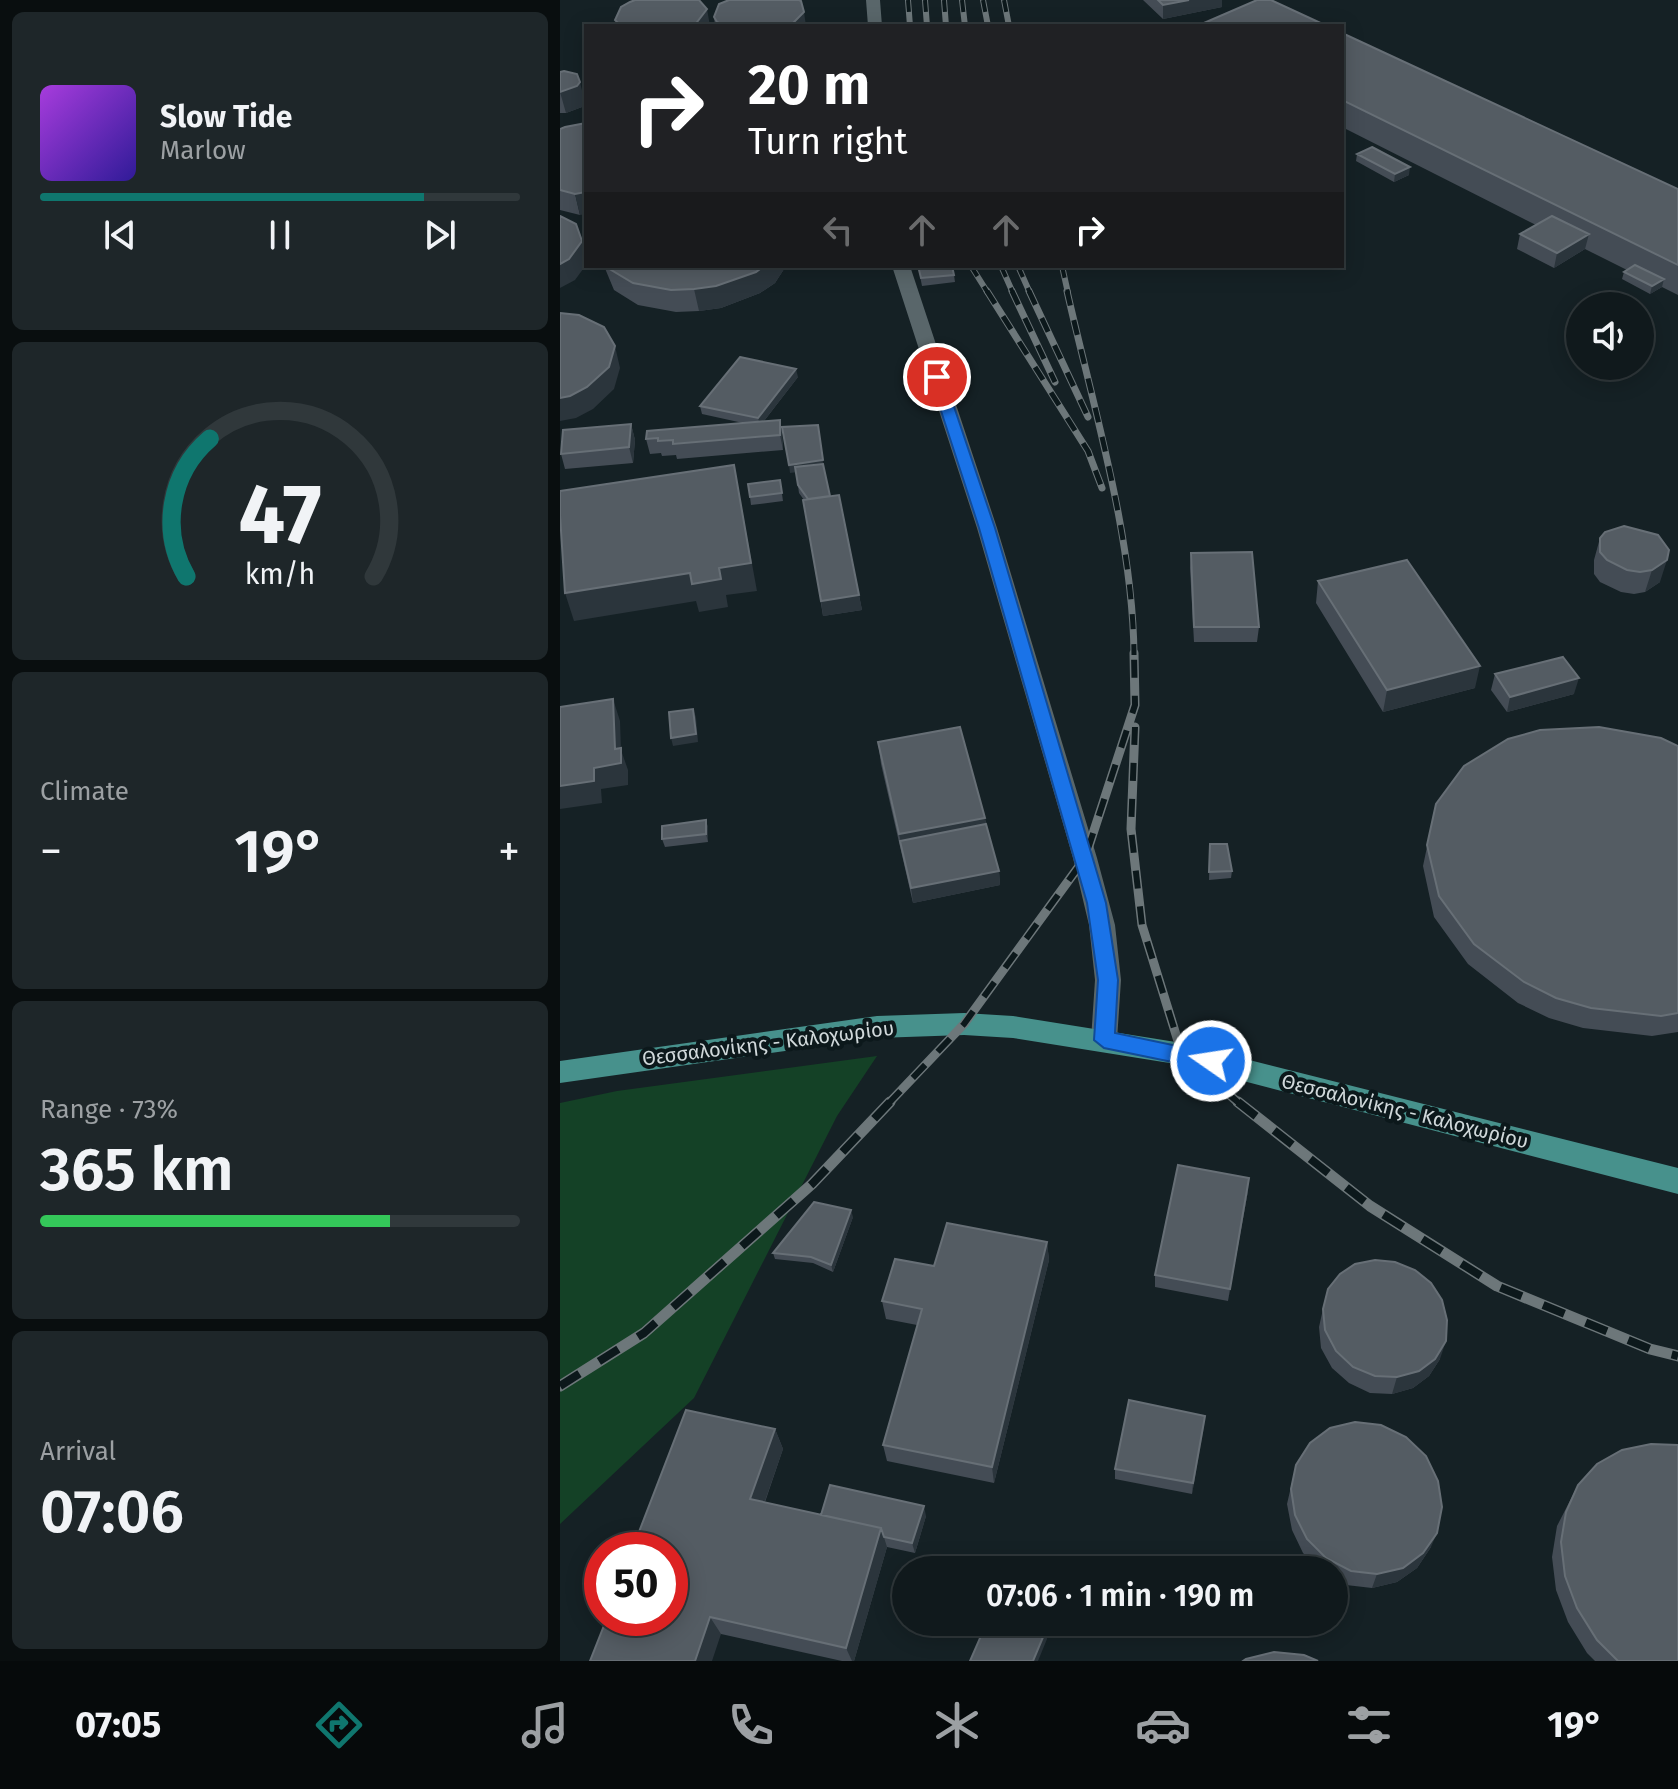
<!DOCTYPE html>
<html lang="en">
<head>
<meta charset="utf-8">
<style>
  :root { --surface:#10191c; --page:#1e2629; --text:#f1f3f6; --muted:#9ca0a3; --line:#30383b; --accent:#0f766e }
  body { margin:0; font-family:"Fira Sans",sans-serif; background:var(--page); color:var(--text); height:100vh; display:flex; flex-direction:column; font-size:30px; white-space:nowrap }
  * { box-sizing:border-box; margin:0 }
  p { font-size:26px; color:var(--muted) }
  .icon { flex:none; width:44px; height:44px; fill:none; stroke:currentColor; stroke-width:2; stroke-linecap:round; stroke-linejoin:round }
  .map { position:relative; flex:1; overflow:hidden }
  .side { display:flex; flex-direction:column; gap:12px; padding:12px; background:#090e0f; width:560px }
  .side>* { flex:none }
  .top-card { position:absolute; left:24px; top:24px; width:760px; height:244px; border-radius:0px; box-shadow:0 4px 20px #0003,0 0 0 2px var(--line); background:#202124; color:#fff; overflow:hidden }
  .buttons { position:absolute; left:1006px; top:292px; display:grid; gap:16px }
  .buttons a { display:grid; place-items:center; width:88px; height:88px; border-radius:50%; background:var(--surface); box-shadow:0 4px 20px #0003,0 0 0 2px var(--line); font-size:40px }
  .speed { position:absolute; left:24px; top:1532px; display:flex; gap:16px; font-size:40px; font-weight:700; text-align:center }
  .speed>* { display:grid; place-content:center; width:104px; height:104px; border-radius:50%; background:var(--surface); box-shadow:0 4px 20px #0003,0 0 0 2px var(--line); line-height:1 }
  .speed .limit { border:12px solid #d22; background:#fff; color:#111 }
  .pin { position:absolute; display:grid; place-items:center; width:68px; height:68px; color:#fff; margin:-34px; border:4px solid #fff; border-radius:50%; box-shadow:0 2px 8px #0007 }
  .me { position:absolute; width:88px; margin:-44px; rotate:283deg; stroke-linejoin:round; filter:drop-shadow(0 0 6px #0008) }
  .turn { display:flex; align-items:center; gap:28px; height:168px; padding:0 32px; font-size:36px }
  .turn .icon { width:104px; height:104px; stroke-width:2.5 }
  .turn b { display:block; font-size:56px; line-height:68px }
  .lanes { display:flex; align-items:center; height:76px; padding:0 32px; background:#0003; justify-content:center; gap:40px; direction:ltr }
  .lanes .off { opacity:.35 }
  .big { font-size:60px; font-weight:600; line-height:1.1 }
  .side .widget { flex:1; display:flex; flex-direction:column; justify-content:center; gap:12px; min-width:0; padding:0 28px; border-radius:12px; background:var(--page) }
  .side .dial { align-items:center; gap:0 }
  .dial svg { height:208px; overflow:visible; fill:none; stroke:var(--line); stroke-width:7; stroke-linecap:round; text-anchor:middle }
  .dial text { fill:var(--text); stroke:none }
  .song { display:flex; align-items:center; gap:24px }
  .cover { width:96px; height:96px; border-radius:12px; background:linear-gradient(135deg,hsl(280 70% 55%),hsl(250 70% 35%)) }
  .played { height:8px; border-radius:4px; background:linear-gradient(90deg,var(--accent) 80%,var(--line) 80%) }
  .keys { display:flex; justify-content:space-around; direction:ltr }
  .heat { display:flex; justify-content:space-between; align-items:center; font-size:44px; direction:ltr }
  .charge { height:12px; border-radius:6px; background:linear-gradient(90deg,#34c759 73%,var(--line) 0) }
  .trip { position:absolute; left:332px; top:1556px; width:456px; height:80px; border-radius:40px; background:var(--surface); box-shadow:0 4px 20px #0003,0 0 0 2px var(--line); font-weight:600; line-height:80px; text-align:center }
  .tab-bar { display:flex; height:128px; justify-content:space-around; align-items:center; background:#060a0b; color:var(--muted) }
  .tab-bar .icon { width:56px; height:56px }
  .tab-bar .active { color:var(--accent) }
  .tab-bar b { font-size:36px; color:var(--text) }
  main { display:flex; flex:1; min-height:0 }
  .map>svg:first-child { display:block }
  .green { fill:#144126 }
  .lines { fill:none; stroke-linecap:round; stroke-linejoin:round }
  .minor { fill:#59666a; fill-rule:evenodd }
  .major { fill:#47918c; fill-rule:evenodd }
  .rail-far3-casing { stroke:#6d777a; stroke-width:6 }
  .rail-far2-casing { stroke:#6d777a; stroke-width:7 }
  .rail-far1-casing { stroke:#6d777a; stroke-width:9 }
  .rail-casing { stroke:#6d777a; stroke-width:11 }
  .rail-far3 { stroke:#0c181b; stroke-width:4; stroke-dasharray:12; stroke-linecap:butt }
  .rail-far2 { stroke:#0c181b; stroke-width:5; stroke-dasharray:15; stroke-linecap:butt }
  .rail-far1 { stroke:#0c181b; stroke-width:6; stroke-dasharray:18; stroke-linecap:butt }
  .rail { stroke:#0c181b; stroke-width:8; stroke-dasharray:23; stroke-linecap:butt }
  .wall { fill:#444c55 }
  .shaded-wall { fill:#2b353c }
  .building { fill:#545c63; stroke:#676f76; stroke-width:2 }
  .route { fill:#1a73e8; stroke:#114b97; stroke-width:2 }
  .labels { text-anchor:middle; stroke-width:8; stroke-linejoin:round; paint-order:stroke }
  .street-label { font-size:20px; fill:#d0d8da; stroke:#0c181b }
</style>
</head>
<body>
<main>
<section class="side">
<div class="widget">
<div class="song"><i class="cover"></i><div><b>Slow Tide</b><p>Marlow</p></div></div>
<div class="played"></div>
<div class="keys"><svg class="icon" aria-label="previous" viewBox="0 0 24 24"><path d="M18 5L8 12l10 7zM5 5v14"/></svg><svg class="icon" aria-label="pause" viewBox="0 0 24 24"><path d="M8 5v14M16 5v14"/></svg><svg class="icon" aria-label="next" viewBox="0 0 24 24"><path d="M6 5l10 7-10 7zM19 5v14"/></svg></div>
</div>
<div class="widget dial"><svg viewBox="0 0 100 80">
<path d="M14 69A42 42 0 1 1 86 69"/>
<path d="M14 69A42 42 0 0 1 23 16" stroke="#0f766e"/>
<text x="50" y="56" font-size="32" font-weight="700">47</text>
<text x="50" y="72" font-size="11">km/h</text>
</svg></div>
<div class="widget"><p>Climate</p>
<div class="heat"><a>−</a><b class="big">19°</b><a>+</a></div>
</div>
<div class="widget"><p>Range · 73%</p><b class="big">365 km</b><div class="charge"></div></div>
<div class="widget"><p>Arrival</p><b class="big">07:06</b></div>
</section>
<div class="map">
<svg width="1118" height="1661" viewBox="0 0 1118 1661">
  <rect width="100%" height="100%" fill="#152125"/>
  <path class="green" d="M317,1056L277,1116L134,1398L0,1524V1103L57,1091Z"/>
  <g class="lines">
    <path class="minor" d="M306,0H320L322,26H308Z
      M332,266H350L437,528L537,858L555,925L561,980L557,1040L553,1048L544,1051L535,1048L531,1040L535,980L529,925L513,858L417,528Z"/>
    <path class="major" d="M404,1013L453,1016L622,1043L1118,1168V1194L622,1065L453,1038L404,1035L317,1038L0,1083V1061L317,1016Z"/>
    <g class="rail-far3-casing">
      <path id="rail-far3" d="M348,0L350,26
        M365,0L367,26
        M384,0L386,26
        M402,0L405,26
        M423,0L428,26
        M444,0L449,26
        M411,266L428,293
        M441,266L453,293
        M458,266L470,293
        M502,266L508,293"/>
    </g>
    <g class="rail-far2-casing">
      <path id="rail-far2" d="M427,291L528,451L542,488
        M452,291L495,382
        M469,291L528,417
        M507,291C533,406 573,537 574,655"/>
    </g>
    <g class="rail-far1-casing">
      <path id="rail-far1" d="M575,727L571,829L582,925L622,1054L680,1104
        M328,1104L404,1024L525,858L575,705L574,653"/>
    </g>
    <g class="rail-casing">
      <path id="rail" d="M678,1102L810,1206L937,1286L1090,1349L1118,1356
        M0,1386L84,1333L252,1184L330,1102"/>
    </g>
    <use href="#rail-far3" class="rail-far3"/>
    <use href="#rail-far2" class="rail-far2"/>
    <use href="#rail-far1" class="rail-far1"/>
    <use href="#rail" class="rail"/>
  </g>
  <path class="wall" d="M583,0H662V7L603,19Z
    M154,17L246,26H155Z
    M782,33L1118,189V295L1102,287L1090,294L1062,279L1064,272L1067,270L1025,249L994,268L957,249L960,234L976,225L782,127Z
    M0,72L25,103L22,107L6,113H0Z
    M0,129L20,215L0,210Z
    M797,154L849,175L834,182L796,161Z
    M44,266H226L215,283L200,293L161,308L139,311L116,312L78,305L54,290Z
    M358,266L394,275L395,282L362,286Z
    M238,377L204,421L220,420L222,435L223,450L117,459L116,455L102,456L101,453L90,454L86,439L183,423L142,414L140,406Z
    M71,424L75,440L73,463L5,469L1,454Z
    M264,468L270,496L299,595L302,610L263,616L244,500L239,493L236,472L230,473Z
    M220,480L223,501L191,505L190,497Z
    M1064,526L1100,582L1085,592L1074,594L1061,592L1040,582L1034,574V560L1040,538Z
    M631,553L699,627L697,642H634L630,568Z
    M758,581L915,688L823,712L756,603Z
    M935,674L1014,694L947,712L931,690Z
    M318,742L425,818L426,824L439,871L440,885L353,903L321,764Z
    M1118,746V1032L1092,1036L1023,1028L989,1018L958,1003L908,964L874,917L863,866L876,804Z
    M146,820L148,828V842L105,847L102,839Z
    M650,844L672,871L671,878L649,880Z
    M688,1191L668,1301L595,1287V1275Z
    M293,1217L273,1272L253,1263L215,1259L213,1253Z
    M487,1242L489,1260L434,1483L327,1461L323,1445L357,1325L326,1319L322,1301L374,1266Z
    M763,1309L880,1359L869,1376L853,1388L832,1394L810,1393L789,1383L772,1368L761,1348L759,1327Z
    M645,1416L632,1494L555,1479V1469Z
    M215,1429L223,1449L205,1502L261,1515L366,1516L355,1553L327,1547L294,1661H282L161,1634L30,1661Z
    M736,1465L871,1547L857,1568L837,1582L812,1588L786,1585L774,1578V1570H760L743,1553L732,1530L727,1504Z
    M1018,1485L1118,1661H1035L1027,1653L1008,1622L996,1590L992,1557L997,1526Z"/>
  <path class="shaded-wall" d="M629,0H662V7L603,19V5Z
    M147,9L150,26H134Z
    M244,12L246,26H221Z
    M20,82L25,103L22,107L6,113L0,92Z
    M850,167L849,175L834,182L835,174Z
    M26,192V214L20,215L15,194Z
    M1029,234L1025,249L994,268L997,253Z
    M22,241L26,257V265L15,280L0,288V264Z
    M204,266H226L215,283L200,293L161,308L139,311L134,289Z
    M1104,279L1102,287L1090,294L1092,286Z
    M55,346L60,368L54,389L33,409L16,418L0,421V398Z
    M236,369L238,377L200,426L198,418Z
    M220,420L222,435L223,450L220,435Z
    M71,424L75,440L73,463L69,447Z
    M259,432L264,468L230,473L229,465Z
    M174,465L197,591L166,595L168,607L139,612L136,601L14,621L5,593L159,568Z
    M1107,560L1100,582L1085,592L1092,570Z
    M299,595L302,610L263,616L261,601Z
    M920,666L915,688L823,712L827,690Z
    M1019,678L1014,694L947,712L950,697Z
    M53,699L60,721L61,750L68,770V785L41,789L42,803L0,809V786L34,768L55,749Z
    M133,709L136,717L138,742L113,746L111,738Z
    M425,818L427,839L344,855L339,834Z
    M146,820L148,828V842L146,834Z
    M439,871L440,885L353,903L351,888Z
    M689,1178L688,1191L668,1301L670,1289Z
    M291,1210L293,1217L273,1272L271,1265Z
    M487,1242L489,1260L434,1483L432,1467Z
    M886,1341L880,1359L869,1376L853,1388L832,1394L837,1377Z
    M645,1416L644,1427L632,1494L633,1483Z
    M215,1429L223,1449L199,1518L190,1499Z
    M364,1506L366,1516L355,1553L352,1543Z
    M321,1528L327,1547L294,1661H292L286,1648Z
    M877,1533L871,1547L857,1568L837,1582L812,1588L817,1574Z
    M150,1617L161,1634L152,1661H135Z
    M486,1630L487,1639L478,1661H473Z"/>
  <path class="building" d="M75,0H139L147,9L134,26H61L55,20L61,7L70,2Z
    M169,0H239L241,1L244,12L233,23L221,26H165L157,22L154,17L159,4Z
    M598,0H629L603,5Z
    M697,0H711L767,26H637Z
    M782,33L1118,189V265L782,100Z
    M4,71L17,74L20,82L17,86L0,92V72Z
    M26,123V192L15,194L0,190V129L5,127Z
    M812,147L850,167L835,174L797,154Z
    M0,216L16,224L22,241L9,259L0,264Z
    M992,216L1029,234L997,253L960,234Z
    M1075,265L1104,279L1092,286L1064,272Z
    M47,266H204L196,272L156,286L134,289L111,290L73,283L48,268Z
    M358,266H392L394,275L361,278Z
    M0,313L19,315L44,327L55,346L49,367L27,387L10,396L0,398Z
    M180,357L236,369L198,418L140,406Z
    M220,420V435L113,444V440L98,441V438L86,439L87,431Z
    M71,424L69,447L1,454L3,430Z
    M258,425L263,460L229,465L222,427Z
    M263,464L270,496L248,499L238,485L235,467Z
    M174,465L191,563L159,568L161,579L132,584L130,573L5,593L0,515V491Z
    M220,480L222,493L190,497L188,484Z
    M279,495L299,595L261,601L243,500Z
    M1064,526L1098,535L1109,550L1107,560L1092,570L1080,572L1067,570L1047,560L1040,552V538L1045,532Z
    M692,552L699,627H634L631,553Z
    M847,560L920,666L827,690L758,581Z
    M1003,657L1019,678L950,697L935,674Z
    M53,699L55,749L61,748V763L34,768V781L0,786V707Z
    M133,709L136,734L111,738L109,712Z
    M400,727L425,818L339,834L318,742Z
    M1039,727L1101,738L1118,746V1013L1101,1016L1031,1008L996,998L964,982L914,944L879,896L867,845L876,804L904,766L948,739L980,730Z
    M146,820V834L102,839V826Z
    M426,824L439,871L351,888L340,841Z
    M650,844H667L672,871L649,872Z
    M618,1165L689,1178L670,1289L595,1275Z
    M254,1202L291,1210L271,1265L251,1257L213,1253Z
    M387,1223L487,1242L432,1467L323,1445L362,1309L322,1301L335,1259L374,1266Z
    M815,1260L835,1262L855,1270L871,1283L882,1300L887,1320L886,1341L875,1359L859,1371L837,1377L815,1376L793,1367L776,1351L765,1330L763,1309L768,1289L780,1274L795,1264Z
    M569,1400L645,1416L633,1483L555,1469Z
    M126,1410L215,1429L190,1499L321,1528L286,1648L150,1617L135,1661H30L47,1618H110V1550H72Z
    M795,1422L821,1425L846,1437L866,1456L878,1481L882,1507L877,1533L863,1553L843,1568L817,1574L791,1571L766,1558L747,1539L735,1515L731,1489L736,1465L750,1443L770,1428Z
    M1091,1444L1118,1445V1661H1058L1037,1640L1017,1608L1005,1576L1001,1542L1006,1512L1018,1485L1037,1464L1062,1450Z
    M270,1485L364,1506L352,1543L324,1537L321,1528L261,1515Z
    M427,1622H469L486,1630L473,1661H410Z
    M714,1652L744,1655L758,1661H683L686,1659Z"/>
  <path class="route" d="M377,372L384,377L435,528L546,903L558,980L555,1033L651,1053L658,1055L661,1061L658,1067L651,1070L544,1048L534,1040L538,980L527,903L419,528L370,377Z"/>
  <g class="labels">
    <g class="street-label">
      <text transform="translate(208 1043) rotate(-7)" y="7">Θεσσαλονίκης - Καλοχωρίου</text>
      <text transform="translate(845 1111) rotate(14)" y="7">Θεσσαλονίκης - Καλοχωρίου</text>
    </g>
  </g>
</svg>
<div class="buttons">
<a><svg class="icon" aria-label="sound" viewBox="0 0 24 24"><path d="M4 9h4l5-4v14l-5-4H4zM17 9q2 3 0 6"/></svg></a>
</div>
<div class="speed"><div class="limit">50</div></div>
<div class="pin" style="left:377px;top:377px;background:#d93025"><svg class="icon" aria-label="arrive" viewBox="0 0 24 24"><path d="M6 21V4h12l-3 4 3 4H6"/></svg></div>
<svg class="me" style="left:651px;top:1061px" viewBox="-20 -20 40 40"><circle r="17" fill="#1a73e8" stroke="#fff" stroke-width="3"/><path d="M0-11L8 9 0 5-8 9z" fill="#fff"/></svg>
<div class="trip">07:06 · 1 min · 190 m</div>
<div class="top-card">
<div class="turn"><svg class="icon" aria-label="right" viewBox="0 0 24 24"><path d="M7 20v-9h11M14 6l5 5-5 5"/></svg><div><b>20 m</b>Turn right</div></div>
<div class="lanes"><svg class="icon off" aria-label="left" viewBox="0 0 24 24"><path d="M17 20v-9H6M10 6l-5 5 5 5"/></svg><svg class="icon off" aria-label="ahead" viewBox="0 0 24 24"><path d="M12 20V5M6 11l6-6 6 6"/></svg><svg class="icon off" aria-label="ahead" viewBox="0 0 24 24"><path d="M12 20V5M6 11l6-6 6 6"/></svg><svg class="icon" aria-label="right" viewBox="0 0 24 24"><path d="M7 20v-9h11M14 6l5 5-5 5"/></svg></div>
</div>
</div>
</main>
<nav class="tab-bar">
<b>07:05</b>
<svg class="icon active" aria-label="directions" viewBox="0 0 24 24"><path d="M12 3l9 9-9 9-9-9zM9 14v-3h6M13 9l2 2-2 2"/></svg>
<svg class="icon" aria-label="music" viewBox="0 0 24 24"><path d="M9 18V5l10-2v13"/><circle cx="6" cy="18" r="3"/><circle cx="16" cy="16" r="3"/></svg>
<svg class="icon" aria-label="phone" viewBox="0 0 24 24"><path d="M5 4h4l2 5-3 2q2 4 5 5l2-3 5 2v4C11 20 4 13 5 4z"/></svg>
<svg class="icon" aria-label="climate" viewBox="0 0 24 24"><path d="M12 3v18M4 7l16 10M4 17L20 7"/></svg>
<svg class="icon" aria-label="car" viewBox="0 0 24 24"><path d="M5 17H2v-5l4-1 3-4h7l3 4 3 1v5h-3M9 17h6M6 11h13"/><circle cx="7" cy="17" r="2"/><circle cx="17" cy="17" r="2"/></svg>
<svg class="icon" aria-label="filters" viewBox="0 0 24 24"><path d="M4 7h16M4 17h16"/><circle cx="9" cy="7" r="2"/><circle cx="15" cy="17" r="2"/></svg>
<b>19°</b>
</nav>
</body>
</html>
